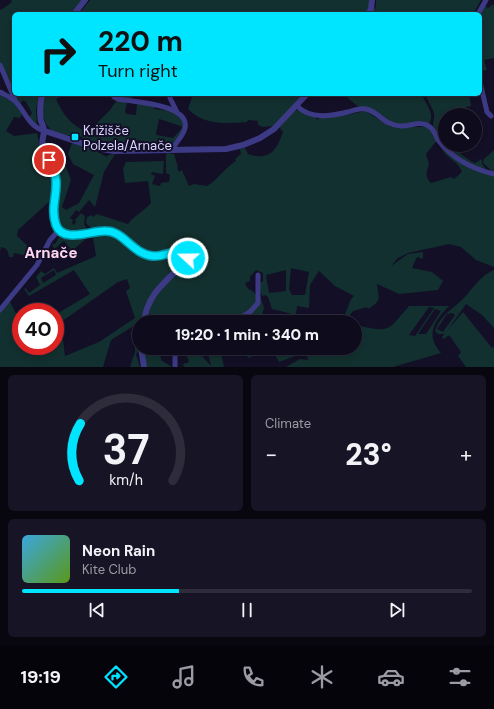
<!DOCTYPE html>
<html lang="en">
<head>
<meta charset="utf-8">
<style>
  :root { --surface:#0e0b1c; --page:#171425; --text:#f1f3f6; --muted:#9b9ba3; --line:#2e2b3b; --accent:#00e5ff }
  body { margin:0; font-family:"DM Sans",sans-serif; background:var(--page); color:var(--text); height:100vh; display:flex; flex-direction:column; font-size:15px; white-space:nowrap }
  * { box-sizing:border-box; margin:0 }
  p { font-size:13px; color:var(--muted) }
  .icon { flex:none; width:22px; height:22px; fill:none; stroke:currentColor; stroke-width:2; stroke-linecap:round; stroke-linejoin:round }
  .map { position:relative; height:367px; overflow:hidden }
  .side { display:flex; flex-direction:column; gap:8px; padding:8px; background:#08060f; flex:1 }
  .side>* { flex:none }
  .banner { position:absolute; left:12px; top:12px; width:470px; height:84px; border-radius:6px; box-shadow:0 2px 6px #0003,0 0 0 1px var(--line); background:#00e5ff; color:#111; overflow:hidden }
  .buttons { position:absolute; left:438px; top:108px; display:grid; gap:8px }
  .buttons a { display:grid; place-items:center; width:44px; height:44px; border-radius:50%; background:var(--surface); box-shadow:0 2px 6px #0003,0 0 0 1px var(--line); font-size:20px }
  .speed { position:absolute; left:12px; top:303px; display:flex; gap:8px; font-size:20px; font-weight:700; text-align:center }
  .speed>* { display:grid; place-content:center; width:52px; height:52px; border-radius:50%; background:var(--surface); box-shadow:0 2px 6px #0003,0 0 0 1px var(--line); line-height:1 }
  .speed .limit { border:6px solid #d22; background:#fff; color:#111 }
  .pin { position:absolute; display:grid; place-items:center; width:34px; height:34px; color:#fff; margin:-17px; border:2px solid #fff; border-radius:50%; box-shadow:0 1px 4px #0007 }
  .me { position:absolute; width:44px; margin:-22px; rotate:291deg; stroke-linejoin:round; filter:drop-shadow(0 0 3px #0008) }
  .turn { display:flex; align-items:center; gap:14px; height:84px; padding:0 20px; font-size:18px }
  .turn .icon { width:52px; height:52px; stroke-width:2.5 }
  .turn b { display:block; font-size:28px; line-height:34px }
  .big { font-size:30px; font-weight:800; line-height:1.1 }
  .side .widget { flex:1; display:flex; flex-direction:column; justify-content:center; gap:6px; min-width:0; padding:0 14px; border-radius:6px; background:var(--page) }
  .side .dial { align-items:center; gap:0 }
  .dial svg { height:104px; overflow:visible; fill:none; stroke:var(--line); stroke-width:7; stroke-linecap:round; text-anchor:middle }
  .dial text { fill:var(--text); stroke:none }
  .song { display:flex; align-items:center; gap:12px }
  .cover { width:48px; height:48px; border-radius:6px; background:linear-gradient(135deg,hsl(200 70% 55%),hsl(90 70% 35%)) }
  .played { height:4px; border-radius:2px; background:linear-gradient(90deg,var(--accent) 35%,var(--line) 35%) }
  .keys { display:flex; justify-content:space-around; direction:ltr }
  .heat { display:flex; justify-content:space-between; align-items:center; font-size:22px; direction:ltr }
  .side .tiles { flex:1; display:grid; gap:8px; grid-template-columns:1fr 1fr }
  .widget:last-child { grid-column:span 2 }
  .trip { position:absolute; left:132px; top:315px; width:230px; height:40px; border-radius:20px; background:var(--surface); box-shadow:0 2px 6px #0003,0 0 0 1px var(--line); font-weight:800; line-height:40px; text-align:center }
  .tabs { display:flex; height:64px; justify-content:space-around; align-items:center; background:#06040b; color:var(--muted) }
  .tabs .icon { width:28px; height:28px }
  .tabs .current { color:var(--accent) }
  .tabs b { font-size:18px; color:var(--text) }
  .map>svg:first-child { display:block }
  .green { fill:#12302f; fill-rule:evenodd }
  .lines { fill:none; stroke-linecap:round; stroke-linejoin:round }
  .minor { stroke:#3d3a85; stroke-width:5 }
  .tertiary { stroke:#3d3a85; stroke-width:6 }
  .route-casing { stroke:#0095a6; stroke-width:10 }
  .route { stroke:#00e5ff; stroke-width:7 }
  .poi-dot { fill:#00e5ff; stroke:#130f26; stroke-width:1.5 }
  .labels { text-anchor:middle; stroke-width:4; stroke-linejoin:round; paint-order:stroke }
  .poi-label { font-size:13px; fill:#d9d4ff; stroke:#130f26; text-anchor:start }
  .quarter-label { font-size:15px; font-weight:bold; fill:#ffd6f0; stroke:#130f26 }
</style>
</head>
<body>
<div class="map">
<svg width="494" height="367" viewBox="0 0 494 367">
  <rect width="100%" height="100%" fill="#130f26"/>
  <path class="green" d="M11,0H82L70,14H14V93L0,62V9L1,10L12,2Z
    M90,0H371L366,14H79Z
    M376,0H481L473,14H371L376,6Z
    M493,4L494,6V58L484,60L487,70L481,71L483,40C476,31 479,15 485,6L488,8Z
    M14,94H39L36,110L37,127L29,117L32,113L26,102L23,100L20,104Z
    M44,94H87L86,96L60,97L56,99C65,119 75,129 96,135V124L110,110L117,100L127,102L125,112L127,114L136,115L137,104L155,106L154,109L173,111L183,119V130L172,148H141V144L146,145V142L127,138L123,145H122L119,148L93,144L78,135H66L51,130L46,124L42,113ZM159,119L181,126L182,128L173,138L157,135L156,134Z
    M113,94H137V96L132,95L131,100L120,98Z
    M193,94H304L274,126L263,127L258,125V121L248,120L247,122C226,124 203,125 188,109Z
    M344,94H424L423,97C427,106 435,114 429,124C419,117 413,125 402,124C385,124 355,107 344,94Z
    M427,94H469L471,106L466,107V115H445V145H448L472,162L475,163L482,159V164L489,173C468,165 439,149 433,125C433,121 435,118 434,113C432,107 428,102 426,96Z
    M0,95L13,102L22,114L20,118L14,117L6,131L14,136L37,133L40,149L49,164L55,178L54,199L51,200L18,230L17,236L29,247L24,255L14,253L13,257H9C8,251 7,248 1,247L0,252Z
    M296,110L316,117L317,120L321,117L347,115L365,111L391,127H428L438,139L426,154L429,164C426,172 425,177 431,183L451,177L454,179L462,172C458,160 442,157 441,145L450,154L494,176V267L476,260L461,247L449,244L408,253L398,258L391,266L408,254L423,252V259L417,257L412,268L432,272L443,281L438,290L399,294L377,284C379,300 382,300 368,309L367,307L353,311L346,320L347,322H302L301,319L342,322L351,299L354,296L335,286L319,271L310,285L309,308L297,306L296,315L272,309L268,297L265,295L262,296L259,284L263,281V273L256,270L250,277V281L245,283L248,289C250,290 252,290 253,292C269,302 238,317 232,321L231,316L225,317L226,322H146L154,296L189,262L192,252L189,249C176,248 161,256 147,254C136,252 131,240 122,235C109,228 98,237 86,223L87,217L92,215L93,217L97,214L128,224C135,215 144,211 151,203L148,181L125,183L123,169L126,162L164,161L163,174L152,172L151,174L155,176L152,184L160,186L161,183L169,182L170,175L166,173V155L167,153L174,154L178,167L177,168L179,172L182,170L189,186L194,184L207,186C219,179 224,168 236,161L235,159L241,154L240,149L245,148L248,154C270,161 276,151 283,132L279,127ZM291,268L309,272L305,295H292L289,289ZM286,270V291L269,293L266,275Z
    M72,143L90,148L107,157L108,155L115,154L104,172L95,207L89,200L79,212L76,210L70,218L73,220L72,223L74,225L76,222L75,220L81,213L85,216L84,224L88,231L67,233C47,219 61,201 59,180C58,172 54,166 51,159L54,157L56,159L58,158L63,163L64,162L71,180L62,207L66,210L79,203L94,175L73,164L68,154Z
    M494,150V173L483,163L484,159Z
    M95,233L113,235L144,257L160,259L181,253L184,254L185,258L157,286L142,322H139V351L136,354L140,367H130L135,352V325L111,340L103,367H0V312L9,300L21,323V346H55V315L90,294L74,270L29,296L24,289L26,288L29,293L40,285L36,277L41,271L45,274L54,268L57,273L96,256L93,237L87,238L68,254L66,251L70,248L64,241L54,249L52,244H55L60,236L69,237ZM54,270L56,275L43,283L41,278ZM127,279L130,288L126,291L135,318L99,342L65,356L61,322L118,282Z
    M494,270V328L482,315L466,304L445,334H438L435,331L436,328C442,314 454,308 464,298C473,288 481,275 494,270ZM452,313L455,315L443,332L437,329L447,314Z
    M260,296L264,308L261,319L265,322H254L255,317H249L248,322H235L249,313Z
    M409,306H449C434,321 425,335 441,353L393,367H286L300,359L308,360L306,348H355V325C390,332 386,333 409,306ZM429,307L434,308L415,336L409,335ZM435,309L441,311L426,334H418Z
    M463,312L492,348L494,347V367H466L458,356L461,352L449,335L444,339L442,337Z
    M143,348H160L157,355L161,357V360L172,367H146Z
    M184,348H195L211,366L207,348H220L224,367H184L183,364L189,362Z
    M244,348H296L298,355L279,362L272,349L248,358Z"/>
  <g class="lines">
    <path class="minor" d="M478,14L486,0
      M0,65L15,100
      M480,82L487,112L491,116
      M0,92C5,95 12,98 16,102C26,113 29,127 45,131
      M114,97L118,99C134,102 190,104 185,128C183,137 175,142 173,150
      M170,98L177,112
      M297,106C311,120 331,116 348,112C354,110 361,108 366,109C380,112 382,125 401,126C412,126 421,120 430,127C434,130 436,136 438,140C452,158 472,169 494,174
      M0,310L37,265L50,240L59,230
      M233,322L250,312L258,303V275
      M175,348V367"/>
    <path class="tertiary" d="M74,14L85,0
      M368,14L371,9L372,0
      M42,94C40,104 39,111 41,121C42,124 45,129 44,132C43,139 41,142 43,150C46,157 52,163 55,171C60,189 50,207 56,225C63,244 92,230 106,231C124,231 131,254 153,256C164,257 176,249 186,251L188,258C169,281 148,290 144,322
      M45,131L96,148L114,151L226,149L243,145L260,138L274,129L307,94
      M141,348L144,367"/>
  </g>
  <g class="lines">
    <g class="route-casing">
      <path id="route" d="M49,160C65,188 48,201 56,225C63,244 92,230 106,231C124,231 132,254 153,256C164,257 176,249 186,251L188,258"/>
    </g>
    <use href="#route" class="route"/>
  </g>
  <rect class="poi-dot" x="71" y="133" width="8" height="8" rx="2"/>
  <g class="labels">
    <g class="poi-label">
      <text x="83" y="135">Križišče<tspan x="83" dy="15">Polzela/Arnače</tspan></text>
    </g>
    <g class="quarter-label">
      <text x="51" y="258">Arnače</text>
    </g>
  </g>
</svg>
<div class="buttons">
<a><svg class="icon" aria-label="search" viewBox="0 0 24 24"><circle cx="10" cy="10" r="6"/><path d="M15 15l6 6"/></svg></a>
</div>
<div class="speed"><div class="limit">40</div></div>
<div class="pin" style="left:49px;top:160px;background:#d93025"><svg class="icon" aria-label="arrive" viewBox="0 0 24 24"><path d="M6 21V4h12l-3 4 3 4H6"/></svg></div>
<svg class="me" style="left:188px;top:258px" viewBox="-20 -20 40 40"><circle r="17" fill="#00e5ff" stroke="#fff" stroke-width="3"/><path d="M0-11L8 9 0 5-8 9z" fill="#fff"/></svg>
<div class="trip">19:20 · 1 min · 340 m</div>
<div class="banner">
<div class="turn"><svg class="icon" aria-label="right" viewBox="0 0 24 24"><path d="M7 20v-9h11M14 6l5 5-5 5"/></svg><div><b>220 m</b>Turn right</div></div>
</div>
</div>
<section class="side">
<div class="tiles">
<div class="widget dial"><svg viewBox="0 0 100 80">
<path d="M14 69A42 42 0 1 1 86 69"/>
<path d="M14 69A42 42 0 0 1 15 25" stroke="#00e5ff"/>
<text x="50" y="56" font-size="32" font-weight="700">37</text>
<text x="50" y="72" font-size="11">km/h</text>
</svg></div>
<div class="widget"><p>Climate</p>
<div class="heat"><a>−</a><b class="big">23°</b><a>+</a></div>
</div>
<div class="widget">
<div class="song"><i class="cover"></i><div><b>Neon Rain</b><p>Kite Club</p></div></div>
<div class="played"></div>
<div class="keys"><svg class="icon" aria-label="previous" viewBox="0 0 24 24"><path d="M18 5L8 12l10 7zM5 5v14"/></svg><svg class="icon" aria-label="pause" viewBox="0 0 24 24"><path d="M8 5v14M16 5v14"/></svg><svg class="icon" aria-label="next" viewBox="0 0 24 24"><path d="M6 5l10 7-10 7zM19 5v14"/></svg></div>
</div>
</div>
</section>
<nav class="tabs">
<b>19:19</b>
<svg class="icon current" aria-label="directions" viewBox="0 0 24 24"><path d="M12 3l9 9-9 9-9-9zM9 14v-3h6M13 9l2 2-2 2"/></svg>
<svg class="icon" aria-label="music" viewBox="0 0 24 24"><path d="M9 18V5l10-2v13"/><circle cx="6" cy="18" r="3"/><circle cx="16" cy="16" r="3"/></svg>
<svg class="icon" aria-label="phone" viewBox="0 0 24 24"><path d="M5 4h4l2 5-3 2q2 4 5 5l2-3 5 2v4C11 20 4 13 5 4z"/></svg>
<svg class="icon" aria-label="climate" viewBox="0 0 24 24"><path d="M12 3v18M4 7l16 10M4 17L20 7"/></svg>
<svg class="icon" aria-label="car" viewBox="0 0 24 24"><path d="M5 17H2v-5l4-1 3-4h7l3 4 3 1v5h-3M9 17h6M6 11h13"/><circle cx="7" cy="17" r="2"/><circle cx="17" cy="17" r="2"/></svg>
<svg class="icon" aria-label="filters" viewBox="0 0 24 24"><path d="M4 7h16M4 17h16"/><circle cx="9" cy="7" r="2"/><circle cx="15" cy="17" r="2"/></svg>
</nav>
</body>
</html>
